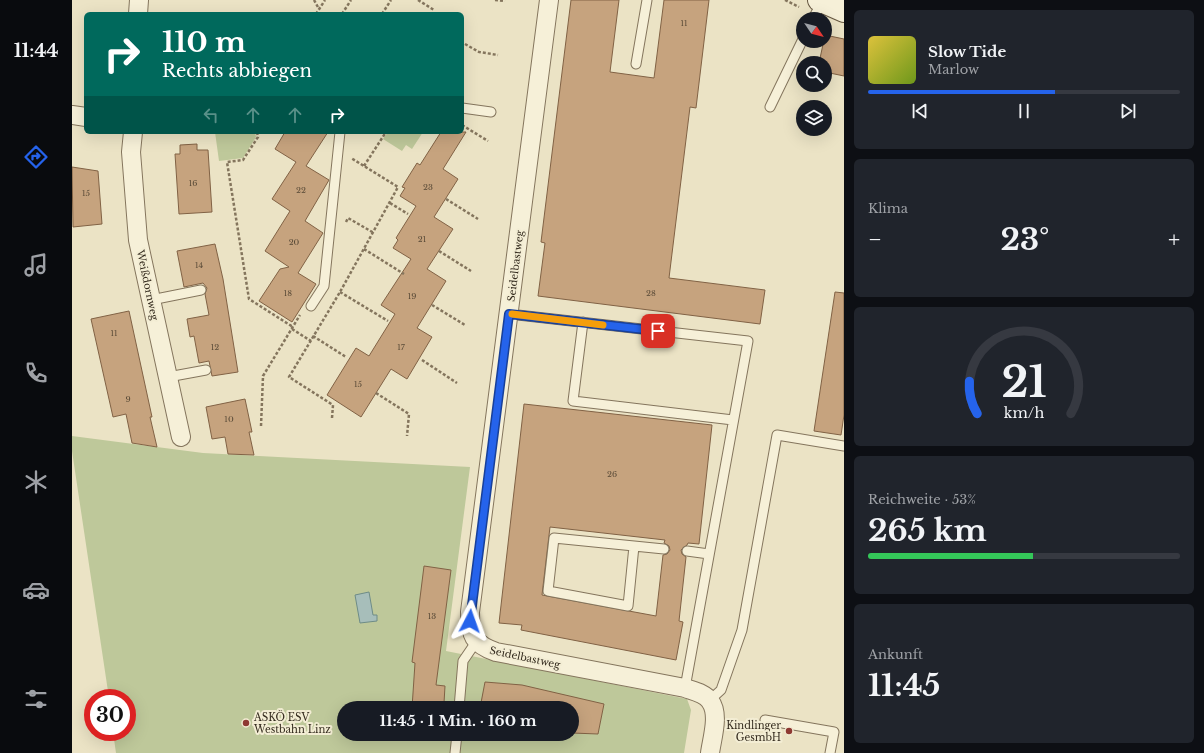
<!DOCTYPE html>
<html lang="de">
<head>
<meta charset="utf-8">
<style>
  :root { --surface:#171b24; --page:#20242c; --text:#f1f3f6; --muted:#9ea1a6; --line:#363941; --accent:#2563eb }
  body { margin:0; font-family:"Libre Baskerville",serif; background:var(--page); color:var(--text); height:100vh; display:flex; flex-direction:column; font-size:15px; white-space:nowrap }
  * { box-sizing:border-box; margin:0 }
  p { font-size:13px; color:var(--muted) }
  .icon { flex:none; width:22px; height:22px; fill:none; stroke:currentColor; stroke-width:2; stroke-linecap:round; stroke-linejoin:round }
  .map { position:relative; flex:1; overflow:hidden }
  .sheet { display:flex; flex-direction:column; gap:10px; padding:10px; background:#0d0f14; width:360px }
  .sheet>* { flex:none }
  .guide { position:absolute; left:12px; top:12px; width:380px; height:122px; border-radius:6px; box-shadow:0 4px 16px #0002; background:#00695c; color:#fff; overflow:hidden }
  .needle { width:26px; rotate:125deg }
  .buttons { position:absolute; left:724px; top:12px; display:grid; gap:8px }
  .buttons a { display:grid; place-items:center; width:36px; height:36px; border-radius:50%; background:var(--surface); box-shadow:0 4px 16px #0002; font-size:20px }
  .speed { position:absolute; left:12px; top:689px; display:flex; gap:8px; font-size:20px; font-weight:700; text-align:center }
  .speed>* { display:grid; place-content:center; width:52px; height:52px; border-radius:50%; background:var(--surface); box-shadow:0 4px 16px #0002; line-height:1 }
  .speed .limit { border:6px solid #d22; background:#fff; color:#111 }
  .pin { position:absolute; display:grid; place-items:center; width:34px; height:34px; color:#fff; margin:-17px; border-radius:8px; box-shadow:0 2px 6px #0006 }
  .me { position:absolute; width:44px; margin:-22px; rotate:4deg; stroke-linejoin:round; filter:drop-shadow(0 0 3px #0008) }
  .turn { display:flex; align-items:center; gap:14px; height:84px; padding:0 12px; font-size:18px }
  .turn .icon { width:52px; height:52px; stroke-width:2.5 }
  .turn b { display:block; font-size:28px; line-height:34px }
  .lanes { display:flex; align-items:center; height:38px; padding:0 12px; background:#0003; justify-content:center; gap:20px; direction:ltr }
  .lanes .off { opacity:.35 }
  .big { font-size:30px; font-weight:800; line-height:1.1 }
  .sheet .card { flex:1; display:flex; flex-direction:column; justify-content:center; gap:6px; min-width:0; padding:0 14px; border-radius:6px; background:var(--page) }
  .sheet .dial { align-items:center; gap:0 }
  .dial svg { height:104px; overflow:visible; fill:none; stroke:var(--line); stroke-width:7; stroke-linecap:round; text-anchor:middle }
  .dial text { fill:var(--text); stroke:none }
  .song { display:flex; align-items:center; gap:12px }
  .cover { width:48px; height:48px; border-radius:6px; background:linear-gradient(135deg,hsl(50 70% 55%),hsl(80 70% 35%)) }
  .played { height:4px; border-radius:2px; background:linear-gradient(90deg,var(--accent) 60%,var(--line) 60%) }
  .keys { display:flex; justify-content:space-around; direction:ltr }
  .heat { display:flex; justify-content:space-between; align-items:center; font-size:22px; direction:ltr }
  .charge { height:6px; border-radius:3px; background:linear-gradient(90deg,#34c759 53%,var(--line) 0) }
  .trip { position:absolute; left:265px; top:701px; width:242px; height:40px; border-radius:20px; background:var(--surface); box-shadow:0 4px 16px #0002; font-weight:800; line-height:40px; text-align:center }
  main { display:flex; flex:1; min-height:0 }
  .tabs { display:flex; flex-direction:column; width:72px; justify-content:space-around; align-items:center; background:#090b0e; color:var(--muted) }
  .tabs .icon { width:28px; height:28px }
  .tabs .selected { color:var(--accent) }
  .tabs b { font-size:18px; color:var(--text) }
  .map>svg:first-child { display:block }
  .green { fill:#bec89a; fill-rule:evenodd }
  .water { fill:#a7beba; stroke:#6e8c87 }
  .building { fill:#c6a37e; stroke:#816245; fill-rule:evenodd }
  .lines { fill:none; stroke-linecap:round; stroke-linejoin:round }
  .lane-casing { stroke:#84755d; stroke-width:11 }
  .street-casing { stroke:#84755d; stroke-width:20 }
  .secondary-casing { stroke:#665740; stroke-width:24 }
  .path { stroke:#84755d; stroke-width:2.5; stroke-dasharray:3 2; stroke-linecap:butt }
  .lane { stroke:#f6f0d8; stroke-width:9 }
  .street { stroke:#f6f0d8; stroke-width:18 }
  .secondary { stroke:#f6f0d8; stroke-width:22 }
  .route-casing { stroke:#184099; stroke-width:10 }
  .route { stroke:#2563eb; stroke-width:7 }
  .slow { stroke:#f59e0b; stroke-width:7 }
  .poi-dot { fill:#8e3932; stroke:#f3edd4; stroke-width:1.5 }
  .labels { text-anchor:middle; stroke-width:4; stroke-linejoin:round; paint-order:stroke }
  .number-label { font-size:8px; fill:#594a37 }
  .street-label { font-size:10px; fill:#352c1f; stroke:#f3edd4 }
  .poi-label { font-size:10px; fill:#352c1f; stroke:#f3edd4; text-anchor:start }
</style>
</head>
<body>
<main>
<nav class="tabs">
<b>11:44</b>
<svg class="icon selected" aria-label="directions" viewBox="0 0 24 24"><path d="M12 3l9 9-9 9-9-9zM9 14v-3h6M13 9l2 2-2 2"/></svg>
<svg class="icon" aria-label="music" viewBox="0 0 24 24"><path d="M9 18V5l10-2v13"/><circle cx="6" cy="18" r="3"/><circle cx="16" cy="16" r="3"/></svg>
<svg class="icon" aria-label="phone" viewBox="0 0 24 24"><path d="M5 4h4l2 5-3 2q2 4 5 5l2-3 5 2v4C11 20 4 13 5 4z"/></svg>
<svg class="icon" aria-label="climate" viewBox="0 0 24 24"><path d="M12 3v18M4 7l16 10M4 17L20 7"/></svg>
<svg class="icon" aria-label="car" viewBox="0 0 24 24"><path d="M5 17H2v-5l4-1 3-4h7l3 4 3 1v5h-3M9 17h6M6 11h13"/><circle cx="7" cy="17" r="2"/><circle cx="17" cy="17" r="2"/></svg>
<svg class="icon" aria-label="filters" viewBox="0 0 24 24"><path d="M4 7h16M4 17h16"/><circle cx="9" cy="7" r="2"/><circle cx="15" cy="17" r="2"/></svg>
</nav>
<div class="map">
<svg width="772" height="753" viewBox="0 0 772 753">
  <rect width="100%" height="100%" fill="#ebe3c5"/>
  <path class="green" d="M143,132H183L184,137L171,158L147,161Z
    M316,132H351L340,149L334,145L330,151L311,139Z
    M0,436L131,453L398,467L374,651L615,699L619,710L612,753H44L41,732H55V698H37L0,451ZM272,708H500V734H272Z"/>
  <path class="water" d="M297,592L301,615H305V621L288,623L283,595Z"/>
  <path class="building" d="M499,0H547L538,72L582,78L592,0H637L624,108L618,107L597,278L693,290L688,324L466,296L473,243L469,242Z
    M753,35L772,39V76L753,72V63H747Z
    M213,132H256L234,166L257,180L233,221L251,233L226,273L244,284L220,322L187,301L208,269L217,267L193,251L218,211L200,199L224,162L203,149Z
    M369,132H394L371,169L386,179L362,217L381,229L355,269L374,281L345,328L360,337L335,379L319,369L289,417L255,395L284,348L297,356L323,314L309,305L339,259L321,248L326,240L324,238L344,206L328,196L333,188L330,187L345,163L348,165Z
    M125,144V150H136L140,212L107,214L103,154H108V145Z
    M0,167L26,171L30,224L1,227Z
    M143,244L151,279L166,372L140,376L137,361L127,363L122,336L118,337L115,319L137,315L133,294L135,288L131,283L112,287L105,251Z
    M763,292L772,293V415L769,435L742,431Z
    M57,311L80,417H78L85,447L60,443L54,414L41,417L19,319Z
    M173,399L180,432H177L182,455L156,454L153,437L140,439L134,407Z
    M452,404L640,425L627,544L616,543L615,545L609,550L610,554L614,557L607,621L611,622L604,660L449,630L450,625L427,623ZM478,527L593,540L592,543L597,546L598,550L595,554L591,555L584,616L470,595Z
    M352,566L379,570L364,685L373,686L372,703H363V708H340L343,663L340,662Z
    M413,682L450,685L532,704L526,734L500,733V708H408Z"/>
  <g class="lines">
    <g class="lane-casing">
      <path id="lane" d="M741,19L750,1
        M564,64L575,0
        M698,107L731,39
        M390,108L419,112
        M79,300L129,290
        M239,306L252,286L268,132
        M437,314L676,341L613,688
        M511,322L501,401L661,420
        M96,377L134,370
        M562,546L556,606L476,591L482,538L592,549
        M615,551L637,554
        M638,700L649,690L670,630L705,435L772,446
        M387,708L391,661L404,642
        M693,720L762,732L758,753
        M383,753L385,734"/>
    </g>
    <g class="street-casing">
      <path id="street" d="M477,0L398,612C398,635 401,644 424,652L613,688C621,691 633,693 638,701C648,714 640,738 638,753
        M66,14L67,0
        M0,115L14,117
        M61,132L59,152L66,240L109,437"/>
    </g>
    <g class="secondary-casing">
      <path id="secondary" d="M747,0L772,11"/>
    </g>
    <path class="path" d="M242,0L247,9
      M346,0L362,10
      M423,0L433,1
      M713,0L727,7
      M244,14L253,0
      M270,14L279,0
      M310,14L319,0
      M393,44L407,52L426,55
      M390,125L416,141
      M185,132L186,137L171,160L155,162L177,299L221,327
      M292,166L314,132
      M374,199L406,219
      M318,203L336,214
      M274,222L276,218L302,233
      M292,249L332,274
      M367,251L399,271
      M268,292L316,321
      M360,305L393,325
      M220,329L239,341
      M241,336L274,357
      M350,360L385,383
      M304,393L337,414L335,436
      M260,418L261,405L217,377L268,292L326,187L279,158
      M189,426L191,376L228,315"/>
    <use href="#lane" class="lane"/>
    <use href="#street" class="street"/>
    <use href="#secondary" class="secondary"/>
  </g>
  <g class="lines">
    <g class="route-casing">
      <path id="route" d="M398,621L437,314L586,331"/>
    </g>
    <use href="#route" class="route"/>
    <path class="slow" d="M440,314L531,325"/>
  </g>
  <g class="poi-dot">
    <circle cx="174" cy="723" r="4"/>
    <circle cx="717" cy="731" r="4"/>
  </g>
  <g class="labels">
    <g class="number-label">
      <text x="612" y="26">11</text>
      <text x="121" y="186">16</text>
      <text x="356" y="190">23</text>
      <text x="229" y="193">22</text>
      <text x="14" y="196">15</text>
      <text x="350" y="242">21</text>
      <text x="222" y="245">20</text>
      <text x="127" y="268">14</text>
      <text x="216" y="296">18</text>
      <text x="579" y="296">28</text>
      <text x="340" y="299">19</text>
      <text x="42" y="336">11</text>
      <text x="143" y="350">12</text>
      <text x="329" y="350">17</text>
      <text x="286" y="387">15</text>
      <text x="56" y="402">9</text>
      <text x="157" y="422">10</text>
      <text x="540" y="477">26</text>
      <text x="360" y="619">13</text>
    </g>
    <g class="street-label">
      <text transform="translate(443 266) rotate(-83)" y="4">Seidelbastweg</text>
      <text transform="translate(76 285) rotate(78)" y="4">Weißdornweg</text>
      <text transform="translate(453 657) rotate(12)" y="4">Seidelbastweg</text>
    </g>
    <g class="poi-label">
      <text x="182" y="721">ASKÖ ESV<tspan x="182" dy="12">Westbahn Linz</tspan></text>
      <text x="709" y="729" text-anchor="end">Kindlinger<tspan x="709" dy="12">GesmbH</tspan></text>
    </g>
  </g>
</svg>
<div class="buttons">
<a><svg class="needle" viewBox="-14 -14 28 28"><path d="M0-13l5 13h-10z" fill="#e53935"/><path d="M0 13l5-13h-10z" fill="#9ea1a6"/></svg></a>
<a><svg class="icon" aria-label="search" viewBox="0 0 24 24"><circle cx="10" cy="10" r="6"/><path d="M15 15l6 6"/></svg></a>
<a><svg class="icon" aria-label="layers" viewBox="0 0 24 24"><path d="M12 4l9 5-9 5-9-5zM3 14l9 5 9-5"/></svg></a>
</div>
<div class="speed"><div class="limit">30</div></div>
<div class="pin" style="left:586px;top:331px;background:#d93025"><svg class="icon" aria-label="arrive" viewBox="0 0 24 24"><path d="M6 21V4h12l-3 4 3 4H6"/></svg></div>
<svg class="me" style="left:398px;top:621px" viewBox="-20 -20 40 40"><path d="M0-17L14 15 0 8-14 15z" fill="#2563eb" stroke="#fff" stroke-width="4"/></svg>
<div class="trip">11:45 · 1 Min. · 160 m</div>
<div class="guide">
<div class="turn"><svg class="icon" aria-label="right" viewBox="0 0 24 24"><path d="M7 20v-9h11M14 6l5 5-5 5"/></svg><div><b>110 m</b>Rechts abbiegen</div></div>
<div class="lanes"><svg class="icon off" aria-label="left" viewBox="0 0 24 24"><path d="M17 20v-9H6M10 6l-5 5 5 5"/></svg><svg class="icon off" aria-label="ahead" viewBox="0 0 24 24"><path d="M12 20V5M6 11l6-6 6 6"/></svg><svg class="icon off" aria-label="ahead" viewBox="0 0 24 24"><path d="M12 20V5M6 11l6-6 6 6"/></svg><svg class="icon" aria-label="right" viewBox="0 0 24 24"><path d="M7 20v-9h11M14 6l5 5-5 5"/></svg></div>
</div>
</div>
<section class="sheet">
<div class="card">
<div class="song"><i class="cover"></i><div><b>Slow Tide</b><p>Marlow</p></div></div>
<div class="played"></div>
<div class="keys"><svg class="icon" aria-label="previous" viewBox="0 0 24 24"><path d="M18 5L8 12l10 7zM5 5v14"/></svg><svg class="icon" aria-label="pause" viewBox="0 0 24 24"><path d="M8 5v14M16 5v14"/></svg><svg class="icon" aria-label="next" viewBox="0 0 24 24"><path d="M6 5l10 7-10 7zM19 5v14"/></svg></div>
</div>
<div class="card"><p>Klima</p>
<div class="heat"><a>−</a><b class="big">23°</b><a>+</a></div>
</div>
<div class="card dial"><svg viewBox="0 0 100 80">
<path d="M14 69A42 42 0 1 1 86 69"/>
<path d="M14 69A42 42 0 0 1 8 44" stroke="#2563eb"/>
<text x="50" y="56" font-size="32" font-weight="700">21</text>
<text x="50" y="72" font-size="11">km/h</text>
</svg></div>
<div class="card"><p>Reichweite · 53%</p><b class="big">265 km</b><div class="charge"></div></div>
<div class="card"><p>Ankunft</p><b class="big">11:45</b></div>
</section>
</main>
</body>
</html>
